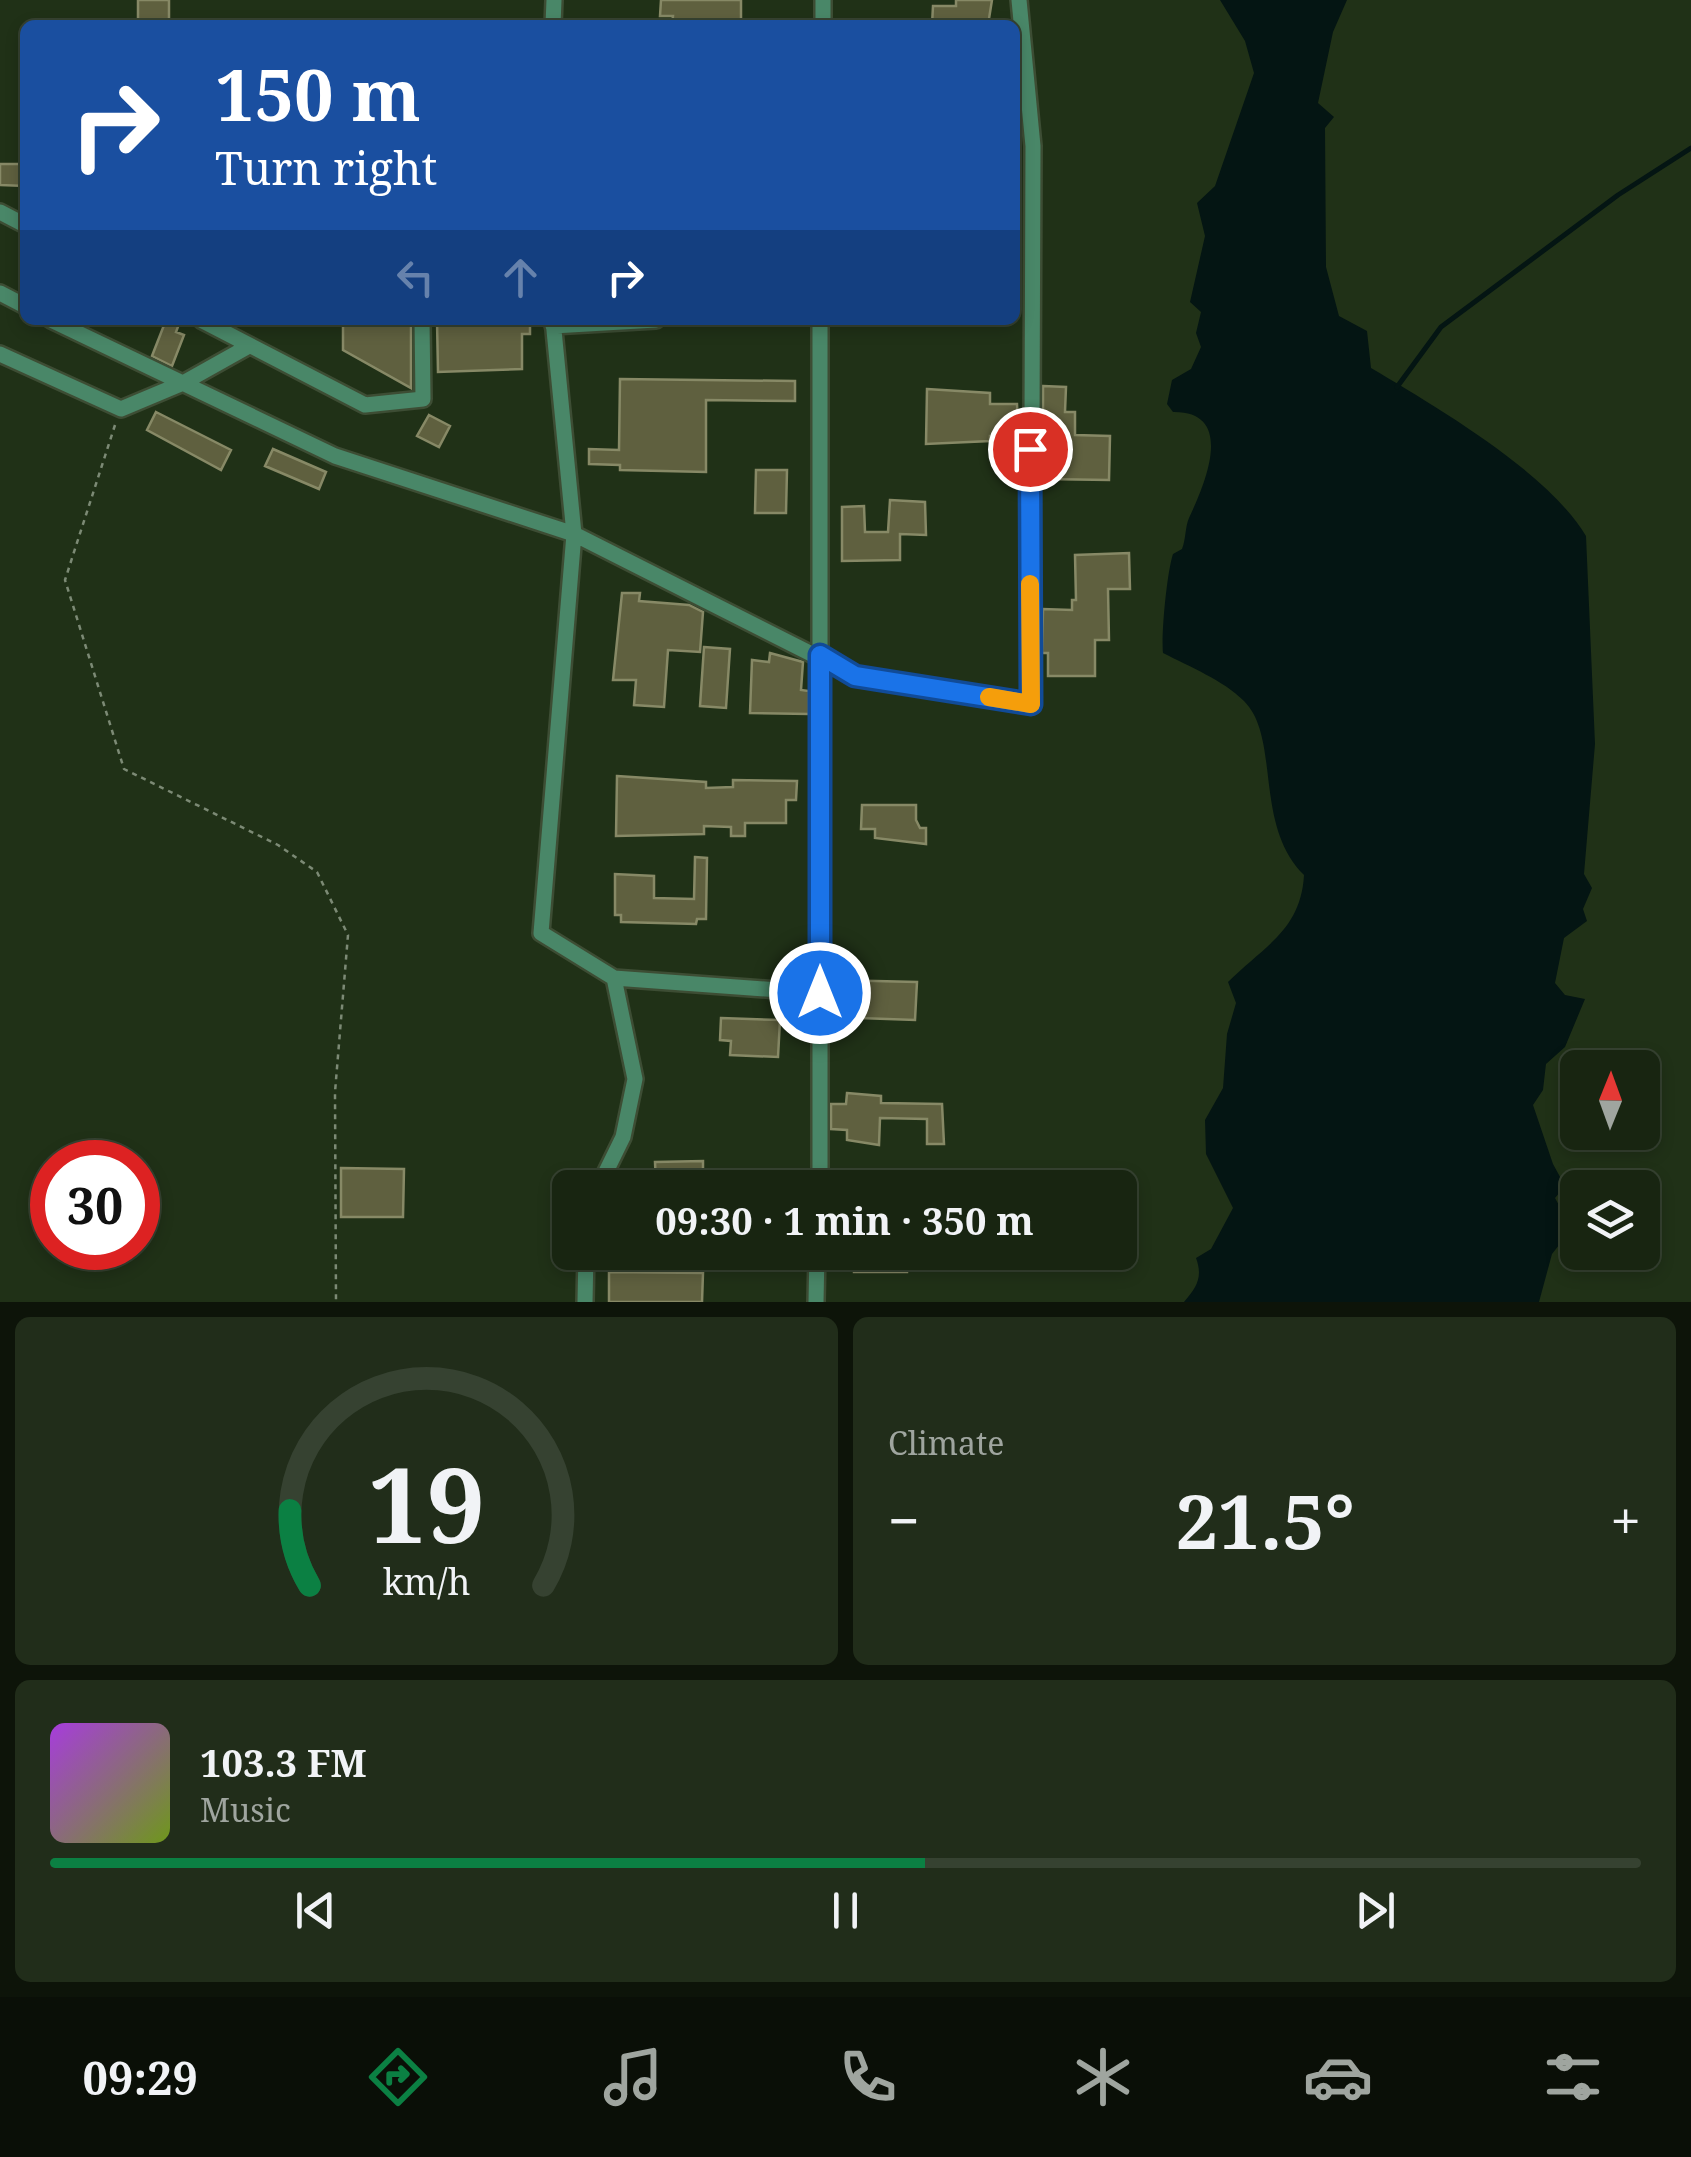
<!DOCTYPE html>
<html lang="en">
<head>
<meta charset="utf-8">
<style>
  :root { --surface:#182511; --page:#212d1a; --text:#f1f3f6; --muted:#9fa59f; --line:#364231; --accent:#0b8043 }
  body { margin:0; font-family:"Noto Serif",serif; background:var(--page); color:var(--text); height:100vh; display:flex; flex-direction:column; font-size:38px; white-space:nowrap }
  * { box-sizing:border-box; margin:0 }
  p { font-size:32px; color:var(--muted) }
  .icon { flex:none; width:55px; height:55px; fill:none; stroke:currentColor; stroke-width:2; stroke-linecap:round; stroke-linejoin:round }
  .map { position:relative; height:1302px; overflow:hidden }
  .sheet { display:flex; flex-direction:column; gap:15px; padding:15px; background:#0d1409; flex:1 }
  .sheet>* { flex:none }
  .banner { position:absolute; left:20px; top:20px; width:1000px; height:305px; border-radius:15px; box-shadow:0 5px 15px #0003,0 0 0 2px var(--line); background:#1a4fa0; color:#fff; overflow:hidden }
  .needle { width:65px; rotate:1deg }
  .tools { position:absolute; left:1560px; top:1050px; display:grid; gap:20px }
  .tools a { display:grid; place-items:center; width:100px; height:100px; border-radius:15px; background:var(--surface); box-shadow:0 5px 15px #0003,0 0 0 2px var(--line); font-size:50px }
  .speed { position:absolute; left:30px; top:1140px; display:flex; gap:20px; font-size:50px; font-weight:700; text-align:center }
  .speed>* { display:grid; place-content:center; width:130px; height:130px; border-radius:50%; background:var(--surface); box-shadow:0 5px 15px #0003,0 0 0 2px var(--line); line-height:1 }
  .speed .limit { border:15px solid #d22; background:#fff; color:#111 }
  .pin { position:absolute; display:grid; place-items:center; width:85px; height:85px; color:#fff; margin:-42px; border:5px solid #fff; border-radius:50%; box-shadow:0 2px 10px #0007 }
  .me { position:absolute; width:110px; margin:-55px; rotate:0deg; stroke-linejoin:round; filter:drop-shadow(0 0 8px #0008) }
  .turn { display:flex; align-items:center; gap:35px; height:210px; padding:0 30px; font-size:45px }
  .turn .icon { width:130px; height:130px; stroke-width:2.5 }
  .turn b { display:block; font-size:70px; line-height:85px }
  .lanes { display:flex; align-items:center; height:95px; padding:0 30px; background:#0003; justify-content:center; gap:50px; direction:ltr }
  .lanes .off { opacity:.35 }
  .big { font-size:75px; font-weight:700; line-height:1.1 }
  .sheet .widget { flex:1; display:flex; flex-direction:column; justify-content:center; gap:15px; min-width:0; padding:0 35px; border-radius:15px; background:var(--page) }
  .sheet .dial { align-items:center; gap:0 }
  .dial svg { height:260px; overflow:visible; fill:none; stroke:var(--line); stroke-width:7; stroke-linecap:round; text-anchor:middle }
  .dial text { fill:var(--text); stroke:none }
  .song { display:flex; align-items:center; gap:30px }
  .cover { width:120px; height:120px; border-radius:15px; background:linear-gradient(135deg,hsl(280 70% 55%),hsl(80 70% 35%)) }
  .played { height:10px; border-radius:5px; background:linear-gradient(90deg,var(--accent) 55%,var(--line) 55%) }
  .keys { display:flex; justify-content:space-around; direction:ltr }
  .heat { display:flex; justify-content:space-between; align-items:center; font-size:55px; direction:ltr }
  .sheet .tiles { flex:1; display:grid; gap:15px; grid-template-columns:1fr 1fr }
  .widget:last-child { grid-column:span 2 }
  .trip { position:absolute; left:552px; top:1170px; width:585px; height:100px; border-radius:15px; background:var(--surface); box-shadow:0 5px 15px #0003,0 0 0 2px var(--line); font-weight:700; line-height:100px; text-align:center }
  .tabs { display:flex; height:160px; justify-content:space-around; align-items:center; background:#0a0f07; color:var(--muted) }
  .tabs .icon { width:70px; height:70px }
  .tabs .on { color:var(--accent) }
  .tabs b { font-size:45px; color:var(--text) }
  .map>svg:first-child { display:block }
  .water { fill:#041513 }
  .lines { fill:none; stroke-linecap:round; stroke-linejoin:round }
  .stream { stroke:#041513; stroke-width:5 }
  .building { fill:#5f603f; stroke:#878966; stroke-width:2.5 }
  .street-casing { stroke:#3d4d34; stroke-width:20 }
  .path { stroke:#7c8a75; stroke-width:2.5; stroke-dasharray:5 5; stroke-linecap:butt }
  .street { stroke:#498768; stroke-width:15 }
  .route-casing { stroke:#114b97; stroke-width:25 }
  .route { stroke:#1a73e8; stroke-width:18 }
  .slow { stroke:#f59e0b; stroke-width:18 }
</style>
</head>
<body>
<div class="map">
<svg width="1691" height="1302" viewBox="0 0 1691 1302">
  <rect width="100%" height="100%" fill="#203117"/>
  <path class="water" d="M1220,0H1347L1333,32L1318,103L1334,117L1325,128L1326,267L1339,316L1367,331L1371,368C1435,406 1548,472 1586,536L1595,744L1584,874L1592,888L1583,909L1587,921L1564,938L1555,983L1565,995L1585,999L1565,1047L1546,1064L1543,1090L1533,1105L1553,1164L1565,1186L1555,1198L1566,1218L1567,1235L1552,1254L1539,1302H1184C1197,1287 1203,1277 1196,1258L1211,1249L1233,1208L1206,1154L1205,1120L1223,1088L1227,1034L1236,1003L1228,982C1264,946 1301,930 1304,875C1253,824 1281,738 1244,701C1223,680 1190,667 1163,653C1161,634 1167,572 1173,554L1182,549C1186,539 1185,527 1189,518C1203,488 1238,411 1173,412L1167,404L1172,380L1191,369L1201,347L1196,333L1201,312L1190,302L1205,236L1197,203L1215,186L1254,73L1245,41Z"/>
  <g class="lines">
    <path class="stream" d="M1397,387L1441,327L1618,195L1691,148"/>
  </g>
  <path class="building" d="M138,0H169V25H138Z
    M661,0H741V25H672L673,16H660Z
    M956,0H992L988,25H932L933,6H956Z
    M0,164H25V186L0,185Z
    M166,320L179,324L176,332L184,335L172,366L152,356Z
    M343,320H401L402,324H411V388L343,350Z
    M437,320H530V334H522V369L438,372Z
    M620,379L795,381V401L706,400V472L620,470V465L589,464V449L619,450Z
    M1043,386L1066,387L1065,412H1075V435L1110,436L1109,480L1043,479Z
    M927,389L990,393V404H1017L1018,427H1010V436H990V441L926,444Z
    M156,412L231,450L221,470L147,430Z
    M429,415L450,426L439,447L417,436Z
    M273,449L326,472L319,489L265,466Z
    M756,470H787L786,513H755Z
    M890,500L925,502L926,535L900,534V560L842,561V507L864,506L865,532H888Z
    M1129,553L1130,589H1108L1109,640H1095V676H1048V653H1042L1043,609L1072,610V600H1076L1075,555Z
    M622,593H640L639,601L689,605L703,612L700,652L668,650L664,707L634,705L636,680H613Z
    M704,647L730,649L726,708L700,706Z
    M770,653L803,662L801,690L809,691V714L750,713L752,660L769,662Z
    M617,776L706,782V788L733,787V780L797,781L796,800H786V823H745V836H731V827L704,826V834L616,836Z
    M862,805H916V820L920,828H926V844L875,838V829H861Z
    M695,857L707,858L706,919H697L696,924L621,922V915H615V874L654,876V898L694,899Z
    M833,980L917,982L915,1020L831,1017Z
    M721,1018L780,1020L778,1057L730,1055L731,1041L720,1040Z
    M847,1093L881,1096V1103L942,1104L944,1144H927V1119L880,1118L879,1145L847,1140V1130L831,1129V1104H846Z
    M703,1161V1185H656L655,1162Z
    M341,1168L404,1169L403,1217H341Z
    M854,1254H907V1272H854Z
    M609,1272L703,1273L702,1302H609Z"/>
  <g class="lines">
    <g class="street-casing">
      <path id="street" d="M553,25L554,0
        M823,25V0
        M0,212L25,225
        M0,293L25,306
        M51,320L335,456L574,534L855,676L1031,704L1033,146L1019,0
        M201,320L365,405L423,399L422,320
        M553,320L574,534L541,933L614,978L635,1079L623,1137L598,1188
        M553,326L656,320
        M0,354L121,409L183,383L249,346
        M614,978L820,993
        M820,1188V320
        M585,1302L586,1252
        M816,1302L817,1252"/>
    </g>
    <path class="path" d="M115,425L65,580L124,769L278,845L317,872L348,935L335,1092L336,1302"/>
    <use href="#street" class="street"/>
  </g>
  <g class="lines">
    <g class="route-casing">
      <path id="route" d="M820,993V655L855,676L1031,704L1030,449"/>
    </g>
    <use href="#route" class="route"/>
    <path class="slow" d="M989,697L1031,704L1030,584"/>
  </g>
</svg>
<div class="tools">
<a><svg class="needle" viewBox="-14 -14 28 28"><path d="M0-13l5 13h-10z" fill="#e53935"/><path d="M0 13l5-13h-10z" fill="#9fa59f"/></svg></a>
<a><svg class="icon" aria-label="layers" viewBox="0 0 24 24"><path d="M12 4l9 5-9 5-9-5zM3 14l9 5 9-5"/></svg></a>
</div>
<div class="speed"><div class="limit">30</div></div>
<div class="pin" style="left:1030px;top:449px;background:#d93025"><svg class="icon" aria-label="arrive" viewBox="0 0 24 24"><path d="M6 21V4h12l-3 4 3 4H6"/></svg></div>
<svg class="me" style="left:820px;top:993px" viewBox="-20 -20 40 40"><circle r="17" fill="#1a73e8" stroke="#fff" stroke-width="3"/><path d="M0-11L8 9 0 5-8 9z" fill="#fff"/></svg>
<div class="trip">09:30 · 1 min · 350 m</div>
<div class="banner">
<div class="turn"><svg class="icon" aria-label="right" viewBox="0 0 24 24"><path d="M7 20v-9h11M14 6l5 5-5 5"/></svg><div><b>150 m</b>Turn right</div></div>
<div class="lanes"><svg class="icon off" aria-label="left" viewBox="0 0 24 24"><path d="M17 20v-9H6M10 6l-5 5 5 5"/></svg><svg class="icon off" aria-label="ahead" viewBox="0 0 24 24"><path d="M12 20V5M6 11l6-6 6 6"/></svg><svg class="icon" aria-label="right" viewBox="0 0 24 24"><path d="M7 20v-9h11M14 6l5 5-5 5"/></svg></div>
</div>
</div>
<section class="sheet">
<div class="tiles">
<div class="widget dial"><svg viewBox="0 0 100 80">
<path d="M14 69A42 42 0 1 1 86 69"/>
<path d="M14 69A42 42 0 0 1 8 46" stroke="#0b8043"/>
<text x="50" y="56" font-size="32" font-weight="700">19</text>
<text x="50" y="72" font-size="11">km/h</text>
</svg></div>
<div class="widget"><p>Climate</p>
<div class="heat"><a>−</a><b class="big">21.5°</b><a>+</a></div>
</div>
<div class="widget">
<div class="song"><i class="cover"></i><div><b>103.3 FM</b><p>Music</p></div></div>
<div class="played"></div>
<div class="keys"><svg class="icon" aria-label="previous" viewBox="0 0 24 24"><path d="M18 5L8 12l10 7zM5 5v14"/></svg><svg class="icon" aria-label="pause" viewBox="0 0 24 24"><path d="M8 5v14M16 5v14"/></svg><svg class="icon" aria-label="next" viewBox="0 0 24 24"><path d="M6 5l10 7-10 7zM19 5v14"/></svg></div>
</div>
</div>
</section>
<nav class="tabs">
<b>09:29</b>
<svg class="icon on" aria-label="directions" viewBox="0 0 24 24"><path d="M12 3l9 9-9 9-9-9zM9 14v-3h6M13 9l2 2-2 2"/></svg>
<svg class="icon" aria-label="music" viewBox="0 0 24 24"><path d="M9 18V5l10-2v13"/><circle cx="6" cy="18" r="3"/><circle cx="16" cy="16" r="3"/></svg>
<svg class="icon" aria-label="phone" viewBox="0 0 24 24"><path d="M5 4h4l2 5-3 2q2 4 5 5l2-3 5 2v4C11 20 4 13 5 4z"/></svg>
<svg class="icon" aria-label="climate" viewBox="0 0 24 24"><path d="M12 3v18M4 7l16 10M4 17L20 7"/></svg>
<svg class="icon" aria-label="car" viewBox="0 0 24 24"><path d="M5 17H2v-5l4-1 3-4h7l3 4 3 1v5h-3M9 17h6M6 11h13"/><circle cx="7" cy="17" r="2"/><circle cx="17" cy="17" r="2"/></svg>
<svg class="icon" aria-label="filters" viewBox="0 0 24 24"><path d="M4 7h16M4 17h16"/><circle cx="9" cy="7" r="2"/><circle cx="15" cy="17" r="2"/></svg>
</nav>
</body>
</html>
